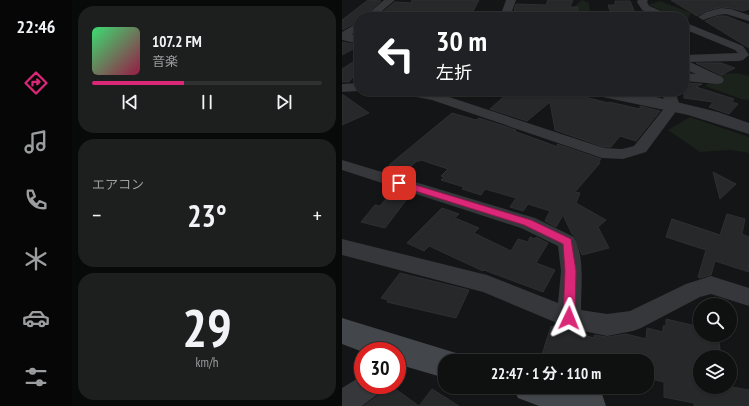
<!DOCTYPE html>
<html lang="ja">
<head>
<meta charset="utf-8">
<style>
  :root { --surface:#0f1010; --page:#1d1e1e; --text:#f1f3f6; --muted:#9b9d9f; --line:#2f3030; --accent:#db2777 }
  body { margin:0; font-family:"PT Sans Narrow","Noto Sans JP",sans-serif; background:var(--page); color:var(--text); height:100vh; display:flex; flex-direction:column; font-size:15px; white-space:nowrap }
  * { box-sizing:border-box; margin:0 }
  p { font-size:13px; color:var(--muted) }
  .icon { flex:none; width:22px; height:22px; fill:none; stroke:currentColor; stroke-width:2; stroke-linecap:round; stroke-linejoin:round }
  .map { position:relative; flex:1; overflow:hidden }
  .drawer { display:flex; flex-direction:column; gap:6px; padding:6px; background:#080909; width:270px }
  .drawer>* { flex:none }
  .hud { position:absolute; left:12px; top:12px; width:335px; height:84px; border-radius:16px; box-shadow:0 1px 3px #0004,0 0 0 1px var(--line); background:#202124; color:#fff; overflow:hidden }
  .controls { position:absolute; left:351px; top:298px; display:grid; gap:8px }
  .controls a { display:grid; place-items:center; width:44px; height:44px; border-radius:50%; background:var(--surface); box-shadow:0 1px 3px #0004,0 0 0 1px var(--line); font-size:20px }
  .speed { position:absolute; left:12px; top:342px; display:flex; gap:8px; font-size:20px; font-weight:700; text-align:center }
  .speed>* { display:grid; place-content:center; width:52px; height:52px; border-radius:50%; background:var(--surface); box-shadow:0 1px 3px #0004,0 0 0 1px var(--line); line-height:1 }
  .speed .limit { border:6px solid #d22; background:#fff; color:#111 }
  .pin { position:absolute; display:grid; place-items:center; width:34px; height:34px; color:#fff; margin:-17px; border-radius:8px; box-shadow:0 2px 6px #0006 }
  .me { position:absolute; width:44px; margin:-22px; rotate:2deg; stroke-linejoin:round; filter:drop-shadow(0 0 3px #0008) }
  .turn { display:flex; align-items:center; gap:14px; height:84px; padding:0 16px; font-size:18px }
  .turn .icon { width:52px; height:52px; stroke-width:2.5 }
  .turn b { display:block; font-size:28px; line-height:34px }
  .big { font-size:30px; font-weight:700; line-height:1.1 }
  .drawer .card { flex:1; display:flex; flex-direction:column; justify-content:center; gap:6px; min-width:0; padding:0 14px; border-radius:16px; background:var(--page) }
  .drawer .dial { align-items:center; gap:0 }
  .dial b { font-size:52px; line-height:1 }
  .song { display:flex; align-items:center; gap:12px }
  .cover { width:48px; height:48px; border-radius:6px; background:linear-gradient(135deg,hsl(140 70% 55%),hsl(340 70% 35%)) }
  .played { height:4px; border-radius:2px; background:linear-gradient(90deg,var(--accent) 40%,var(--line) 40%) }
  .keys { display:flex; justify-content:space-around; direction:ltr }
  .heat { display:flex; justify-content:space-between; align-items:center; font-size:22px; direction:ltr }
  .trip { position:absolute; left:96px; top:354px; width:216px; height:40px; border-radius:16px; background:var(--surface); box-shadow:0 1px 3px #0004,0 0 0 1px var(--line); font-weight:700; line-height:40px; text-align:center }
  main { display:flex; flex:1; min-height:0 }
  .menu { display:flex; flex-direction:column; width:72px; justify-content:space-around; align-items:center; background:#060606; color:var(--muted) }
  .menu .icon { width:28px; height:28px }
  .menu .current { color:var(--accent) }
  .menu b { font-size:18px; color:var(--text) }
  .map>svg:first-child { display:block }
  .green { fill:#1b211b }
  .building { fill:#27282a; stroke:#2e2f32 }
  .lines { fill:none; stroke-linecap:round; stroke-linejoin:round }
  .minor { fill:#35373b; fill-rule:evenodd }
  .tertiary { fill:#35373b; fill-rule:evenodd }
  .secondary { fill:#43464b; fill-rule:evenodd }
  .route { fill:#db2777; stroke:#8e194d }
</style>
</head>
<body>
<main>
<nav class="menu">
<b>22:46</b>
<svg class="icon current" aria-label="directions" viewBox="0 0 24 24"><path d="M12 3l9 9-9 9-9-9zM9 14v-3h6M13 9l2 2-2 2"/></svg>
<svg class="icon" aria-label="music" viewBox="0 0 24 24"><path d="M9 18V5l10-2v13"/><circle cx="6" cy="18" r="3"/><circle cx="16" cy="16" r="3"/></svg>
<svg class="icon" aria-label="phone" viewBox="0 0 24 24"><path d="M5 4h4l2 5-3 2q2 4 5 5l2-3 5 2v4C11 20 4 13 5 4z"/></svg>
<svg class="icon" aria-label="climate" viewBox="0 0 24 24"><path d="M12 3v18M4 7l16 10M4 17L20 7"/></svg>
<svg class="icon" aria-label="car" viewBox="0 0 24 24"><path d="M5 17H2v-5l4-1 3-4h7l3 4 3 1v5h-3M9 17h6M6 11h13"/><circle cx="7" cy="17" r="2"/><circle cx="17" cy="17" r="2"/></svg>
<svg class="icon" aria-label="filters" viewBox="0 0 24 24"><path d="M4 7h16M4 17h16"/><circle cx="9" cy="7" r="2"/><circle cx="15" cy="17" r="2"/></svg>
</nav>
<section class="drawer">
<div class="card">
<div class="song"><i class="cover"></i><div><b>107.2 FM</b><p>音楽</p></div></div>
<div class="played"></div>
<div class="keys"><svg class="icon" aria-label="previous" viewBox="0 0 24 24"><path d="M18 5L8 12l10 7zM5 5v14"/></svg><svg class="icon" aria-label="pause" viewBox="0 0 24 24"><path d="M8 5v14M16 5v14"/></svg><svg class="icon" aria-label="next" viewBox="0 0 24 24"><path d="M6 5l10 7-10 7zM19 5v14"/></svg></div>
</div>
<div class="card"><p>エアコン</p>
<div class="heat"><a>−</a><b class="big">23°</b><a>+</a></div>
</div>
<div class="card dial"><b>29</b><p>km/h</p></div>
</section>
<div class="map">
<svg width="407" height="406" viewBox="0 0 407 406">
  <rect width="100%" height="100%" fill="#141516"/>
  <path class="green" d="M240,0L247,3L248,11L272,15L289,13L299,17H228L232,7Z
    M318,1L349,13L342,27V17H319V10L305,5Z
    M394,73L407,76V100L399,99L363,86L379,74Z
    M348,117L407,137V153L389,150L358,152L326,130Z"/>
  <path class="building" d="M26,0L39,1L21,17H17V21L0,30V20Z
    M70,0H137L128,17H35L53,2L69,3Z
    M206,0H231L228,7H236V17H170L174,4L204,5Z
    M329,0H407V9L401,11L389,8L379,7L364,11L355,16Z
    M273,1H288L295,17H270L266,5H273Z
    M376,16H384L407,25V48L363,21Z
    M0,42L17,45V46L0,55Z
    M17,58V69L7,82H0V69Z
    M354,63H379L393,68L379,75Z
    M342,83L360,84L354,87L392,99L390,102L396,104L387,114L367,107L371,102L342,98Z
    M168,91H202L218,95L221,91L266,103L267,102L298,109V106L318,111L294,141L278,136L269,147H262L213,130L208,102L185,121L148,109Z
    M298,91H318L319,97L298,92Z
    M0,94L27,113L0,125Z
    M110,113L134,120L137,118L174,130L172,131L216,147L215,144L259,159L256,163H258L233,192L238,193L234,203L264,220L256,227L267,248L240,255L233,236L230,234L221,215L214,227L203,221L208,211L186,204L181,211L168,207L174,198L143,189L139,195L120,189L122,187L99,180L102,177L99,176L106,169L79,160L77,161H75L63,171L47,165Z
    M371,172L394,184L378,199Z
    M47,195L65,199L43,228L19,222L33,205L38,206Z
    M100,208L117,214L113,218L137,228L132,233L169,251L176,239L186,242L188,237L193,239L194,237L206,243L194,263L213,270L201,292L142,270L141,271L87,246L82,251L65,243Z
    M385,214L403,219L400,234L407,237V272L373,261L369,275L358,278L356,277L364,250L324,237L330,219L378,235Z
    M58,273L127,290L114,318L45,302L46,300L39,298Z
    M324,319L358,327V335H376L379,357H358V387H390L407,390V406H352V403L322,397V382L305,378V361H198L209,326L252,338V335L265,337L284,334L304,339L305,328L321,332V326H324Z
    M41,385H48L77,406L90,389L117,406H22L37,395Z"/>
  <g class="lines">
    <path class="minor" d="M42,0H53L33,17H22Z
      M164,0H174L168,17H158Z
      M296,0H306L305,2L307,6L329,15L331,17H317L300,10L295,2Z
      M379,8L389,9L407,15V21L384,14L376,15L361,20L356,17L364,12Z
      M17,22V30L0,40V32Z
      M342,22L401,46L407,55L401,60L397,61L348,62L380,77L382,80L380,83L376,84L342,81V73L354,74L342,69V55L396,53L393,50L342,29Z
      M17,83V91L0,92V84Z
      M56,91H83L98,94L262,148L280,149L292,146L324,106L319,91H333L338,106L304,152L281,159L260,158L90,100L58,94Z
      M0,160L193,218L232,237C243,256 239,288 239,310L265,314L288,311L344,284L369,276L407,288V306L369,294L358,297L299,328L291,331L265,336L227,328L141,292L0,255V239L145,275L216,303L219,271L216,246L179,228L0,170Z
      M21,375V385H40L36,394L20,406H0V388Z"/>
    <path class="tertiary" d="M0,32L17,36V44L0,40Z
      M248,91H281L314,97L376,112L407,123V134L346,115L256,96L250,94Z"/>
    <path class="secondary" d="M0,318L114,353L117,361H103V378L55,364V351L21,352L0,344Z
      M171,387H240L260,394L264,406H197L176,398Z"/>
  </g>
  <path class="route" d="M57,180L189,220L229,239L234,271L233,318L231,322L227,323L223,322L221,318L223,271L221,244L182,225L54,185L53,183L54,181Z"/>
</svg>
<div class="controls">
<a><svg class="icon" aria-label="search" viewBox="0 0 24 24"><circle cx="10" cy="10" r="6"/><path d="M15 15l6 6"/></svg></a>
<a><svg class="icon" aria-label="layers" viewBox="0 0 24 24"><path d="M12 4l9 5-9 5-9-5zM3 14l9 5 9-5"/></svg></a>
</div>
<div class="speed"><div class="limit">30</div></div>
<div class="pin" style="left:57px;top:183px;background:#d93025"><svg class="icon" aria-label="arrive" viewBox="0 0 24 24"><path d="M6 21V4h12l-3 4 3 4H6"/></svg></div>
<svg class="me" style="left:227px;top:318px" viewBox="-20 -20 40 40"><path d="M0-17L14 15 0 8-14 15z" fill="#db2777" stroke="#fff" stroke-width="4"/></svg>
<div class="trip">22:47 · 1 分 · 110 m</div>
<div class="hud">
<div class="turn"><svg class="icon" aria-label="left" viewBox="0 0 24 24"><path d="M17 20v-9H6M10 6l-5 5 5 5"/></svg><div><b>30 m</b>左折</div></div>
</div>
</div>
</main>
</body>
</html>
